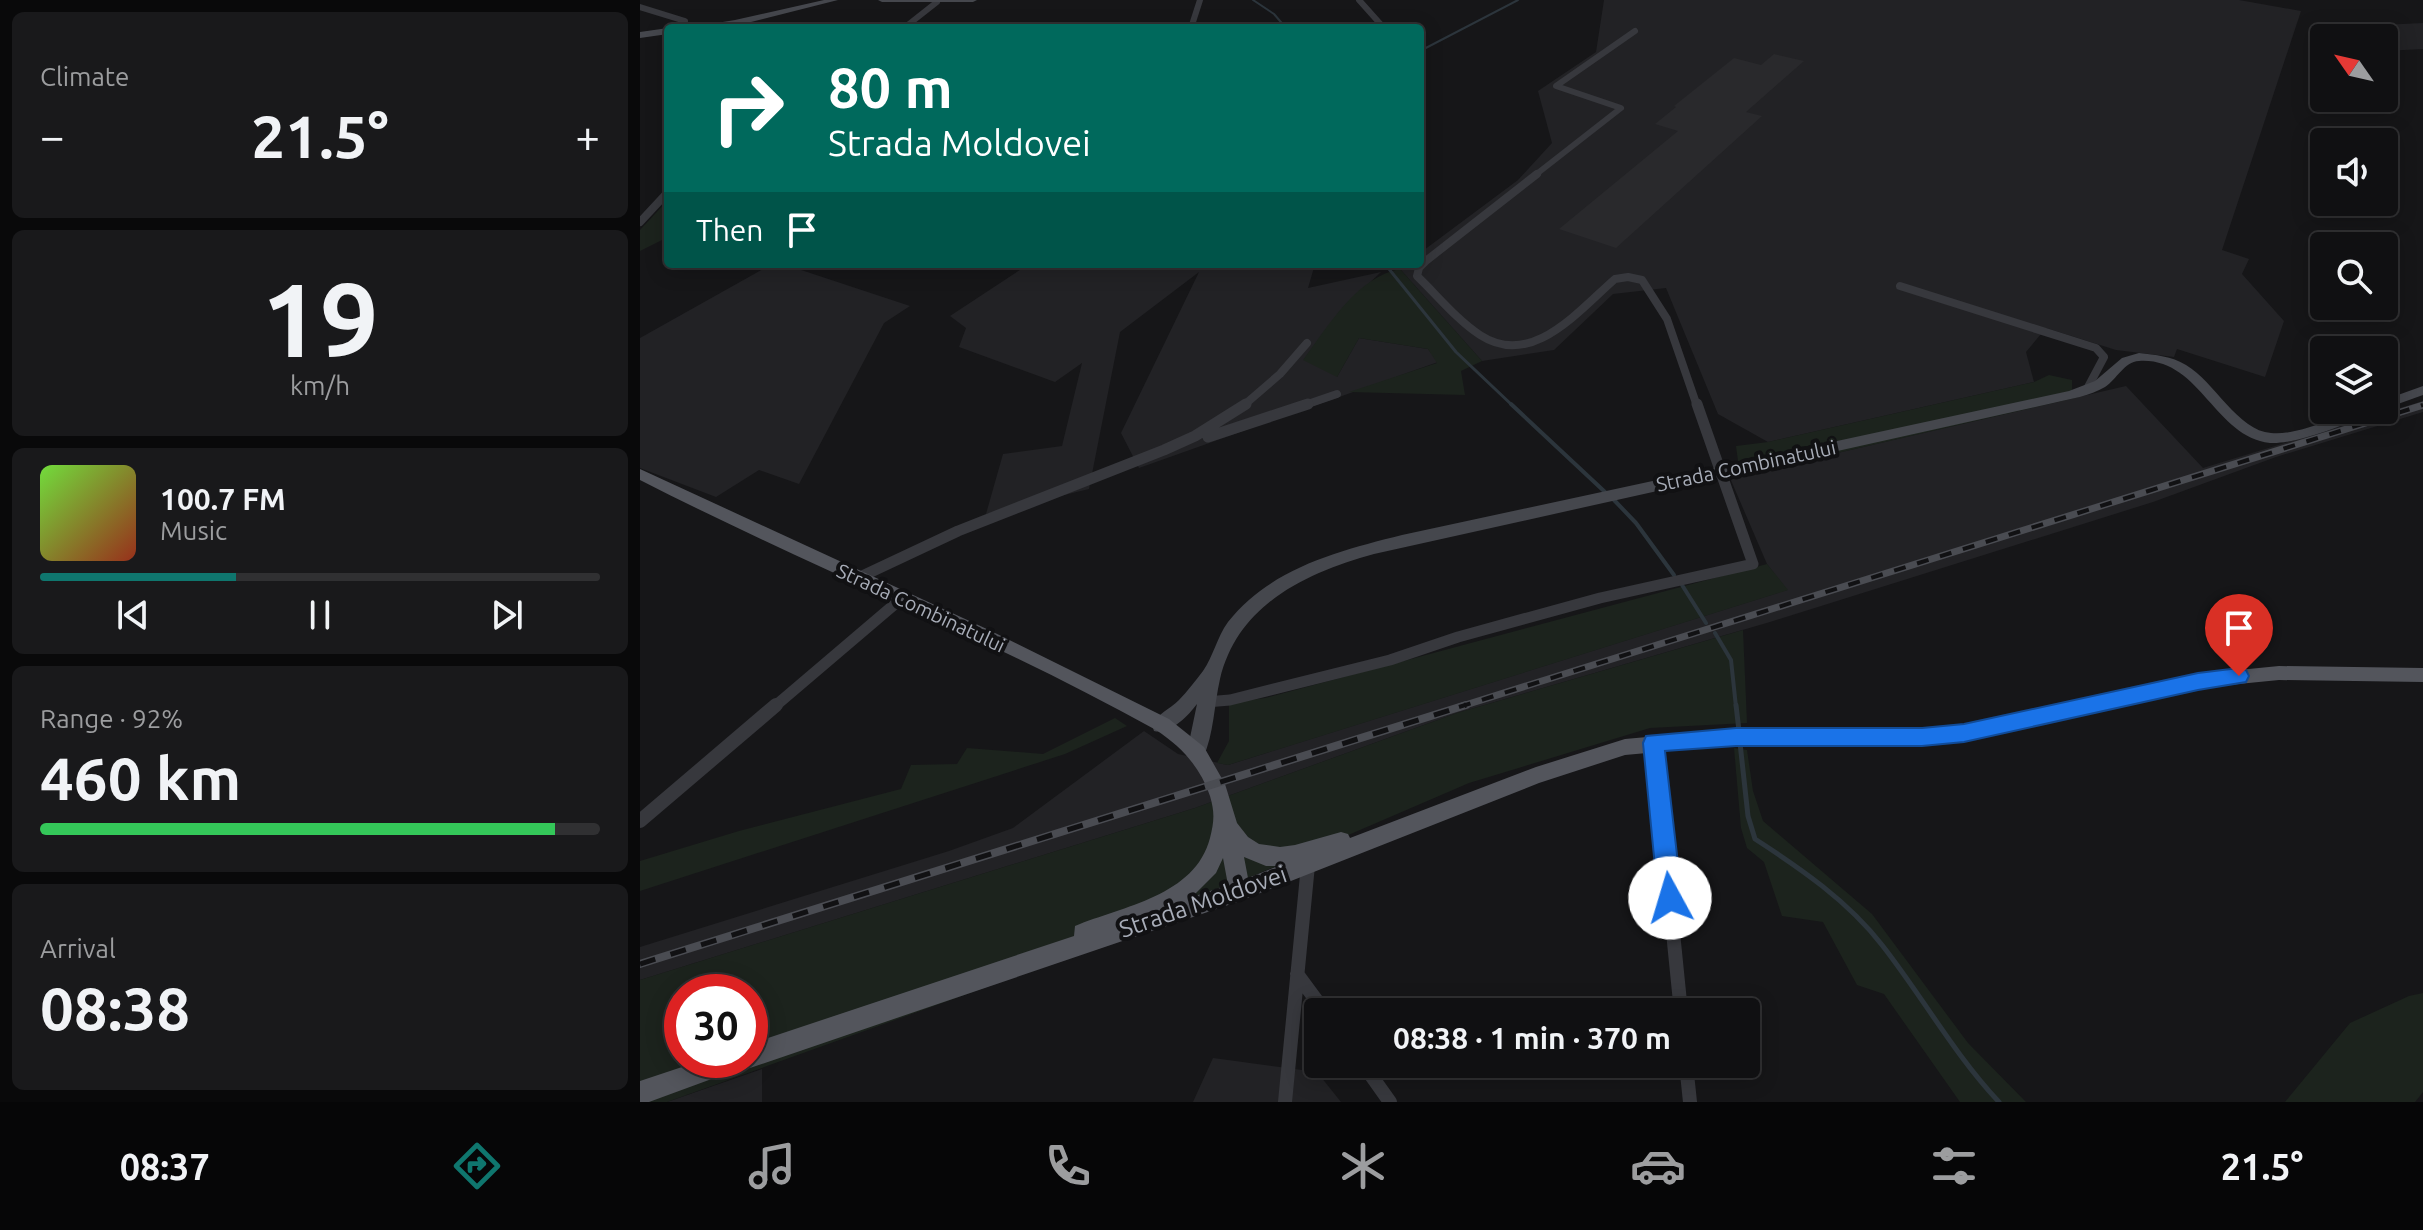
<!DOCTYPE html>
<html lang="en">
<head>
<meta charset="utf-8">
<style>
  :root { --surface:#101012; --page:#19191b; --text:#f1f3f6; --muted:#9c9d9f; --line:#303032; --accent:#0f766e }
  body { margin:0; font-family:Ubuntu,sans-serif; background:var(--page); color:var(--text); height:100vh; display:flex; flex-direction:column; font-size:30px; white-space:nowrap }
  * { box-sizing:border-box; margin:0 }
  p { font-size:26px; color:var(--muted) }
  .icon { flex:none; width:44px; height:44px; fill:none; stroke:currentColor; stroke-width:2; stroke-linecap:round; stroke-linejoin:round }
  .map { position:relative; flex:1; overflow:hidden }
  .details { display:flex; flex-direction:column; gap:12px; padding:12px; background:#09090a; width:640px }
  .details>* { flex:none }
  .top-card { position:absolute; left:24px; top:24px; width:760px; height:244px; border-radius:8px; box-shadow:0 4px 20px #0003,0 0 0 2px var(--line); background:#00695c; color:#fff; overflow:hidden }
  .needle { width:52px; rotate:304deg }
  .fabs { position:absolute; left:1670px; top:24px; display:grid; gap:16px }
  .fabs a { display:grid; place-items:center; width:88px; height:88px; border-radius:8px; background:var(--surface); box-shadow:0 4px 20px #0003,0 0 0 2px var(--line); font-size:40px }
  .speed { position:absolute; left:24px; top:974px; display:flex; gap:16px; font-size:40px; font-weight:700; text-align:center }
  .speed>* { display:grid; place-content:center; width:104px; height:104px; border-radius:50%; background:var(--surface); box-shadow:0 4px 20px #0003,0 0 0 2px var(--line); line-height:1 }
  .speed .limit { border:12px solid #d22; background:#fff; color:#111 }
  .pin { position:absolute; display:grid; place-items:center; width:68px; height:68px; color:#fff; margin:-82px -34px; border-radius:50% 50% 50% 0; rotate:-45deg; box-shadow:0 0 8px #0007 }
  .pin .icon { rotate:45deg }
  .me { position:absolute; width:88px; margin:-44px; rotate:354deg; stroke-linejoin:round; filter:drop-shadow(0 0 6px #0008) }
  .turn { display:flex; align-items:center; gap:28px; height:168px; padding:0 32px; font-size:36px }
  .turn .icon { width:104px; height:104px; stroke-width:2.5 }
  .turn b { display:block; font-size:56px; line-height:68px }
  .then { display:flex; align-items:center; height:76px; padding:0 32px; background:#0003; gap:16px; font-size:30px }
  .big { font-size:60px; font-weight:700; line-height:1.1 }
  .details .card { flex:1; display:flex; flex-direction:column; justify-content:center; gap:12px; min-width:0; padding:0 28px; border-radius:12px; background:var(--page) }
  .details .dial { align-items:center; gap:0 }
  .dial b { font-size:104px; line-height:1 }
  .song { display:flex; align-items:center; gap:24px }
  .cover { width:96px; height:96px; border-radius:12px; background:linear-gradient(135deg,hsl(100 70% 55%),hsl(10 70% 35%)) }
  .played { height:8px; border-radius:4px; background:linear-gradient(90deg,var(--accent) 35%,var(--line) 35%) }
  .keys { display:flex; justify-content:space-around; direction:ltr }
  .heat { display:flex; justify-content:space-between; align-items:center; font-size:44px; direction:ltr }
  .charge { height:12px; border-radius:6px; background:linear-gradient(90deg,#34c759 92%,var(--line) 0) }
  .trip { position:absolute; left:664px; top:998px; width:456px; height:80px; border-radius:8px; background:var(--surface); box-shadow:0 4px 20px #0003,0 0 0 2px var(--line); font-weight:700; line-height:80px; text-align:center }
  .menu { display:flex; height:128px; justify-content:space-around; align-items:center; background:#060607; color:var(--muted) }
  .menu .icon { width:56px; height:56px }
  .menu .on { color:var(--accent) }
  .menu b { font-size:36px; color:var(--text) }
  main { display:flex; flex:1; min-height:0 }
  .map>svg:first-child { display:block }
  .built { fill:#222225 }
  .green { fill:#1c231d; fill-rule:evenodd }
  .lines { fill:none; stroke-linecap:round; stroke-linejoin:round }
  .stream-far3 { stroke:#2c353c; stroke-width:2 }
  .stream-far2 { stroke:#2c353c; stroke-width:3 }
  .stream-far1 { stroke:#2c353c; stroke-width:4 }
  .stream { stroke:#2c353c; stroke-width:5 }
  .building { fill:#29292c }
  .street-far3 { stroke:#37383d; stroke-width:6 }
  .street-far2 { stroke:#37383d; stroke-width:8 }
  .street-far1 { stroke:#37383d; stroke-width:11 }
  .street { stroke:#37383d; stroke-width:14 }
  .secondary { fill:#45474d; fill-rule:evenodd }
  .primary { fill:#53555c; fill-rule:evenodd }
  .rail-far1-casing { stroke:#4a4c52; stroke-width:7 }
  .rail-casing { stroke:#4a4c52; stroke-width:8 }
  .rail-far1 { stroke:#111113; stroke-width:4; stroke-dasharray:12; stroke-linecap:butt }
  .rail { stroke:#111113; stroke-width:5; stroke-dasharray:16; stroke-linecap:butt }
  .route { fill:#1a73e8; stroke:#114b97; stroke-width:2 }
  .labels { text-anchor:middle; stroke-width:8; stroke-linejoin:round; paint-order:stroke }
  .street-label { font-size:20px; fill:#a8adb8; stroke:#111113 }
  .near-street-label { font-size:24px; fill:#a8adb8; stroke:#111113 }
</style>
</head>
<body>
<main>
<section class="details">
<div class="card"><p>Climate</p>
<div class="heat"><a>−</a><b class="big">21.5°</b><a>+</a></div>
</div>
<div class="card dial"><b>19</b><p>km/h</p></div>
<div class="card">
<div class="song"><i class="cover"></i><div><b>100.7 FM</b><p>Music</p></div></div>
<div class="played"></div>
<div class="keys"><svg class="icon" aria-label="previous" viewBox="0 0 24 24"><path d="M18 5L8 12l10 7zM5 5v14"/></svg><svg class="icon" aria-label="pause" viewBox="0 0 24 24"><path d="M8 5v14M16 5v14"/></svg><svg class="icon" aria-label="next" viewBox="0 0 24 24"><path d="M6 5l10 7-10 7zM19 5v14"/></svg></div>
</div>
<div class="card"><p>Range · 92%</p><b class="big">460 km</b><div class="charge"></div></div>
<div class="card"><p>Arrival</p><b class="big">08:38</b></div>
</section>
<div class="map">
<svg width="1783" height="1102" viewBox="0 0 1783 1102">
  <rect width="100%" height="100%" fill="#161618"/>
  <path class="built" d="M964,0H1599L1661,11L1582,250L1609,259L1602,274L1644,321L1625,377L1537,349L1534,357L1476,350L1406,328L1386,352L1394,382L1128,442L1078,414L1026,288L973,294L914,350L842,361L760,269L766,264H780V253L878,180L912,143L898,91L956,52Z
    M1783,23V49L1744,51V38H1691L1680,28Z
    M132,264H143L270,306L244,323L159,484L119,470L76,497L0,468V338Z
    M389,264H675L668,288L741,272L698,313L697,377L719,338L788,349L798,362L499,468L481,433L559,272L480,332L449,489L346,514L363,454L422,446L442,363L415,382L319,347L326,328L310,316Z
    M1486,386L1563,468L1783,401V412L1636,457L1513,502L1130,622L817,713L555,808L0,980V947L309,851L373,828L504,731L538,754L588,765L1147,590L1127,564L1090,478Z
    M573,1058L677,1072L701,1102H553Z
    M122,1069V1102H27Z"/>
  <path class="green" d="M28,200V237L0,251V230Z
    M760,269L842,361L821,371L825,395L709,392L797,363L788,349L719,338L697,377L663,360C688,326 717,277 760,269Z
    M1409,375L1432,380V390L1439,397L1111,473L1098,461L1096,446L1128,442L1394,382Z
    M1127,564L1148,590L588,765L577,763L589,741V703L625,698Z
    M1103,630L1107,723L1010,728L829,783L397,969L27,1102H0V980L555,808L817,713ZM42,992H110V1060H42Z
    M475,718L487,726L425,754L0,891V861L99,831L261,789L271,765L317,764L327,748L403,754Z
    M1094,748L1107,750L1113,791L1123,821L1232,914L1328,1043L1386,1102H1320L1244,994L1217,985L1183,922L1142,916L1124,862L1107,848L1101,828Z
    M1783,993V1092L1775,1102H1645L1710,1023L1769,996Z"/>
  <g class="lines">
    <path class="stream-far3" d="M613,0L634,14L646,28
      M780,51L878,0"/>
    <path class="stream-far2" d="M745,264L816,352L873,406"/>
    <path class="stream-far1" d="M871,404L965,492
      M974,500L996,523L1034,575
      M1042,585L1066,623
      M1075,633L1091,660L1096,707"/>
    <path class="stream" d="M1096,705L1099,731
      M1100,743L1108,816L1115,839C1160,868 1208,901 1242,945C1282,996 1314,1054 1359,1102"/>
  </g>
  <path class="building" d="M1134,54L1164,61L1106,112L1122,116L976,248L919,229L1038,131L1015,124L1036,107L1034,106L1094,58L1121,65Z"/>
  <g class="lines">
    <path class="street-far3" d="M719,0L744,28
      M0,7L45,21L39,28
      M264,28L297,2
      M551,28L560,0
      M894,176L981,108L916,86L995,31"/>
    <path class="street-far2" d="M897,174L787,260L779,268L777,276C797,295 817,320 840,335C892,369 938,311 975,279L988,277L1002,280L1027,319L1057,406
      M0,222L28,192
      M1260,286L1456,348L1464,357L1447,389
      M603,406L640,374L667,343
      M662,406L697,394"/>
    <path class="street-far1" d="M568,437L668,404
      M218,578L318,531L524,450L555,436L606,404
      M566,702L590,700L750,660L818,637L960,598L1113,564L1057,404
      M134,707L262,598"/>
    <path class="street" d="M1014,743L1041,1012
      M0,821L136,705
      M657,974L685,1012
      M723,1064L750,1102
      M1046,1064L1050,1102
      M645,1102L668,865"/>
    <path class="secondary" d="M184,0H198L95,26L46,28L95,20Z
      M238,0H337L333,2H242Z
      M28,28V34L0,38V32Z
      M1499,353C1516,355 1531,356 1546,365C1574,381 1598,431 1631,433C1665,436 1701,410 1738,410L1736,413C1710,422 1656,445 1630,443C1574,437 1560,357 1499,361C1484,362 1477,379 1465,387C1450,396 1430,399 1413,403L734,554C666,573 598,604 580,679C574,705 574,734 563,758L556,760L549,758L547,752L557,704C548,716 530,735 514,731L512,725C517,714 530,709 539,700C547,692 555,681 563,671C573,657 577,637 588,622C631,568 698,551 762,535L1429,391L1455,381L1482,358Z
      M1783,386V395L1744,409V400Z"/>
    <path class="primary" d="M0,469L349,630L529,719L564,747L585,784L597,823L608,837L619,844L640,847L655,845L701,832L708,834L710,838L896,767L985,739L1096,729H1282L1324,725L1558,674L1639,666L1783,668V682L1639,680L1558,688L1324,741L1282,745H1096L985,755L899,783L600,901L110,1068L107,1066L9,1102H0V1081L63,1060H110V1044L434,936L435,926C483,906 555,896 570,838C574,822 575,813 570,796C560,767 542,747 516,730C349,637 170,567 0,480ZM604,857L626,866H638L608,878ZM583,858L588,885L552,897L576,873Z"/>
    <g class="rail-far1-casing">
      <path id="rail-far1" d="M819,707L1783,405"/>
    </g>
    <g class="rail-casing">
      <path id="rail" d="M0,964L826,705"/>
    </g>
    <use href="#rail-far1" class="rail-far1"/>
    <use href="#rail" class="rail"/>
  </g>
  <path class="route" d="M1599,668L1606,670L1609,676L1606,682L1558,690L1324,742L1282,746H1096L1025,751L1042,898L1038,907L1030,910L1021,907L1018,898L1003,743L1006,736L1096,728H1282L1324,724L1558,673Z"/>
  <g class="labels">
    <g class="street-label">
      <text transform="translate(1106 466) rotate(-12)" y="7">Strada Combinatului</text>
      <text transform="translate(281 608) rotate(25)" y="7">Strada Combinatului</text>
    </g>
    <g class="near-street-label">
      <text transform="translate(563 902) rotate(-19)" y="8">Strada Moldovei</text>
    </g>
  </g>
</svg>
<div class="fabs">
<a><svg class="needle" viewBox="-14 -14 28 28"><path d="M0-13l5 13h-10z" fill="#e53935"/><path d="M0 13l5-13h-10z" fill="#9c9d9f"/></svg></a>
<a><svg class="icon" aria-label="sound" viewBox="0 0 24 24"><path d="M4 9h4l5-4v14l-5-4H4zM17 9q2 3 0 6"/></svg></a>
<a><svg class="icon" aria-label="search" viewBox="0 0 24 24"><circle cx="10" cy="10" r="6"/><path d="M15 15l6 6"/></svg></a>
<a><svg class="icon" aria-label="layers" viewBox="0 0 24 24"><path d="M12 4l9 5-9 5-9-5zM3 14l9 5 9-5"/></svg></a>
</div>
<div class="speed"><div class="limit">30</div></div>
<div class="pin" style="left:1599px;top:676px;background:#d93025"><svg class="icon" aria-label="arrive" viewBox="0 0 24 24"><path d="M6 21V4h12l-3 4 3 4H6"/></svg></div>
<svg class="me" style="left:1030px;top:898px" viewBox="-20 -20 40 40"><circle r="19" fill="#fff"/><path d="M0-13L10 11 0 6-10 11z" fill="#1a73e8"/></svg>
<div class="trip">08:38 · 1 min · 370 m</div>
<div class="top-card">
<div class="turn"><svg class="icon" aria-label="right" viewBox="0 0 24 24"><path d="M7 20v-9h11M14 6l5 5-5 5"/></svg><div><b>80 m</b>Strada Moldovei</div></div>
<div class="then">Then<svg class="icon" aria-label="arrive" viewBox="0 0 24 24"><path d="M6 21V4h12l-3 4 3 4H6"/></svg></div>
</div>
</div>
</main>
<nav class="menu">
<b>08:37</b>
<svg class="icon on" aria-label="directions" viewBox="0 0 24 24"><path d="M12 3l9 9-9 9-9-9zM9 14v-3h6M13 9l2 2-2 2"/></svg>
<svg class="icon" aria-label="music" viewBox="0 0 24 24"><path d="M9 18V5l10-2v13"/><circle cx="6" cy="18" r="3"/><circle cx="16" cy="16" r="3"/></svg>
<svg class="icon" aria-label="phone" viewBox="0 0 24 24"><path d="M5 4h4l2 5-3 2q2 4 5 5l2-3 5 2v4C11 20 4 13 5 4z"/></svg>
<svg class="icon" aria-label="climate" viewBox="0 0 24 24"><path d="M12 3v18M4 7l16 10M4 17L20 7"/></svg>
<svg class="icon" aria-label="car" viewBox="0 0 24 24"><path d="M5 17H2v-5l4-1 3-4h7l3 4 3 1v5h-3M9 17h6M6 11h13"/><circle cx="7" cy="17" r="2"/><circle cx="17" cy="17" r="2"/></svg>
<svg class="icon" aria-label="filters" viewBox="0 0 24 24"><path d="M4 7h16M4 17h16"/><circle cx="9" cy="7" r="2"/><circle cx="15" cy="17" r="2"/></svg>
<b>21.5°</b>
</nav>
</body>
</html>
